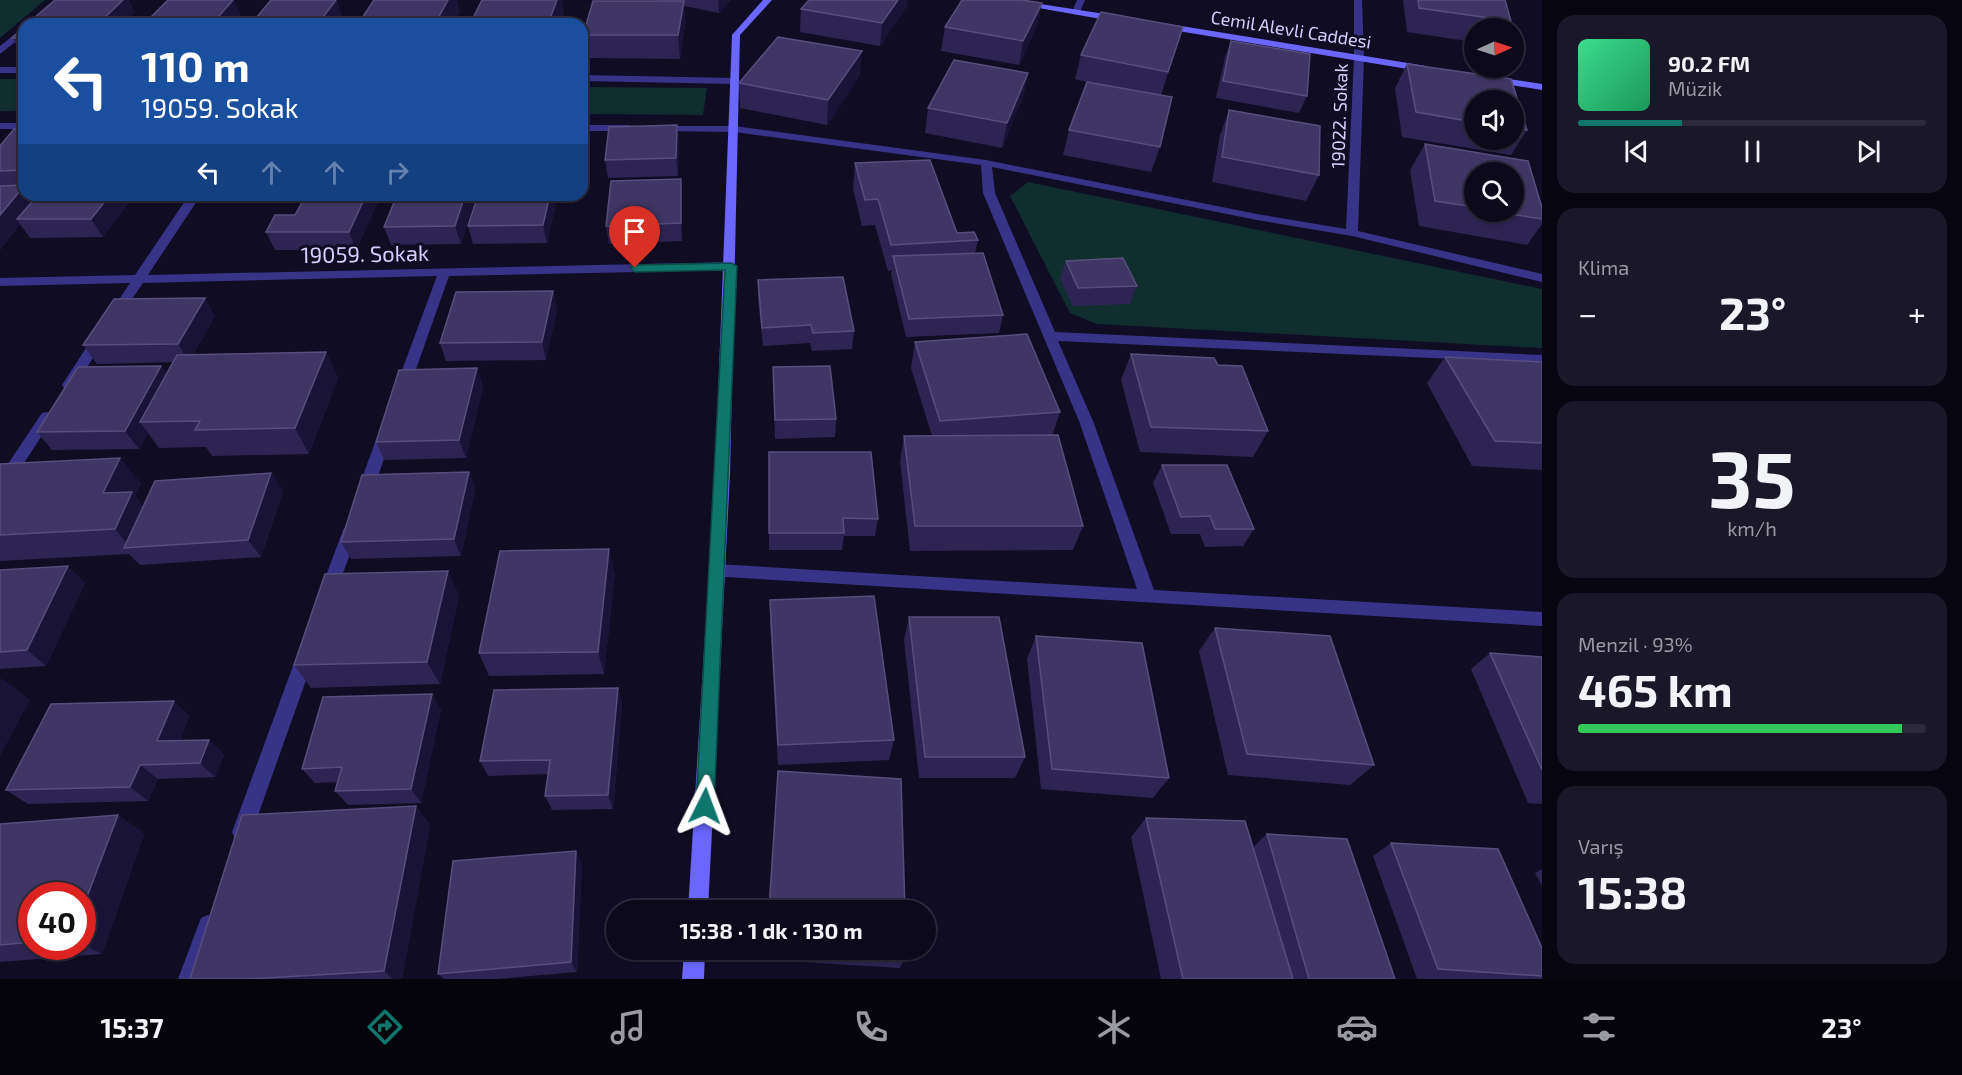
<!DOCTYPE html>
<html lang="tr">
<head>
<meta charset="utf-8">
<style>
  :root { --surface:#0c091b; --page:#1a1728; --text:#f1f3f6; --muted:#9a9aa3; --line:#2c2a3a; --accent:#0f766e }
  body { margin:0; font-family:"Exo 2",sans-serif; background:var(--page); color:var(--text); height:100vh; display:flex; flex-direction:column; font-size:22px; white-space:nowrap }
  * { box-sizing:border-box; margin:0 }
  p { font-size:20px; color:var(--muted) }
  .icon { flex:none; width:33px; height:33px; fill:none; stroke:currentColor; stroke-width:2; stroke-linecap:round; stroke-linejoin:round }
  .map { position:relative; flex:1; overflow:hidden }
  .side { display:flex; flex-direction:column; gap:15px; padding:15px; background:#07050f; width:420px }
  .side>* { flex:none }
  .banner { position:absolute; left:18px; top:18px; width:570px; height:183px; border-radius:18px; box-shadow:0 2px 4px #0004,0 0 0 2px var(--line); background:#1a4fa0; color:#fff; overflow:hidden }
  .needle { width:39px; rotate:87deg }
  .tools { position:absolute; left:1464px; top:18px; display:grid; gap:12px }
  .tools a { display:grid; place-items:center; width:60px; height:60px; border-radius:50%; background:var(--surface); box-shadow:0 2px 4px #0004,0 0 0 2px var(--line); font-size:30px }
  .speed { position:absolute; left:18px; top:882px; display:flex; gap:12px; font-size:30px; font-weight:700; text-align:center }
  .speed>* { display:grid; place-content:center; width:78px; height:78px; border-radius:50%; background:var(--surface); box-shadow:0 2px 4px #0004,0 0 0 2px var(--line); line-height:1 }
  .speed .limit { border:9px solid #d22; background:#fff; color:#111 }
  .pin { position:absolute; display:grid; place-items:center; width:51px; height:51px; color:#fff; margin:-62px -26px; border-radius:50% 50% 50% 0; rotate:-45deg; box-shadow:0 0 6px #0007 }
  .pin .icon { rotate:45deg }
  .me { position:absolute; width:66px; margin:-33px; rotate:3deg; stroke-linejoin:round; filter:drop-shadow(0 0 4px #0008) }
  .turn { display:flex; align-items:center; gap:21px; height:126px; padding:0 24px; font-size:27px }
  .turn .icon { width:78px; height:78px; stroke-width:2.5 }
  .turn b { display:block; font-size:42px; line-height:51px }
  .lanes { display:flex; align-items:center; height:57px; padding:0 24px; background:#0003; justify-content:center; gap:30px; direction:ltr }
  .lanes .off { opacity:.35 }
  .big { font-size:45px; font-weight:700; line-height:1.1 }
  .side .tile { flex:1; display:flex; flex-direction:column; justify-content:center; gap:9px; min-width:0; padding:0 21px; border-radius:18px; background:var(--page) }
  .side .dial { align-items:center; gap:0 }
  .dial b { font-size:78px; line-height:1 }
  .song { display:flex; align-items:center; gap:18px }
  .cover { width:72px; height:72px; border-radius:9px; background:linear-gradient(135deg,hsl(150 70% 55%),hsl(150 70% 35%)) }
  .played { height:6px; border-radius:3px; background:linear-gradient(90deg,var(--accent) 30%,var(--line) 30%) }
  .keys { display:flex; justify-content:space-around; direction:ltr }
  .heat { display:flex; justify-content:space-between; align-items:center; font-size:33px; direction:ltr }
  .charge { height:9px; border-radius:4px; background:linear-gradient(90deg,#34c759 93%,var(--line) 0) }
  .trip { position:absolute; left:606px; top:900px; width:330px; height:60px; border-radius:30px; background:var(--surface); box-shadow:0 2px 4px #0004,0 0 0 2px var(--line); font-weight:700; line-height:60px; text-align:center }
  .tabs { display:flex; height:96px; justify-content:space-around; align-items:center; background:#05040b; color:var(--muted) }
  .tabs .icon { width:42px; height:42px }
  .tabs .on { color:var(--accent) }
  .tabs b { font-size:27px; color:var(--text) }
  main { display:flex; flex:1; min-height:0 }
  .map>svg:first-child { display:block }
  .green { fill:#0f2e2d }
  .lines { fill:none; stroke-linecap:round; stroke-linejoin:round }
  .street { fill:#373387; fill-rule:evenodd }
  .secondary { fill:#6b66ff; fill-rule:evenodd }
  .wall { fill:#2e2453; fill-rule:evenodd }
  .shaded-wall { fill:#1a1338 }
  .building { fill:#403665; stroke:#574e7e; stroke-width:1.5 }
  .route { fill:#0f766e; stroke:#0a4d48; stroke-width:1.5 }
  .labels { text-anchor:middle; stroke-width:6; stroke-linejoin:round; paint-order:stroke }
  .far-street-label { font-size:18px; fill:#d5cfff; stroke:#100c24 }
  .street-label { font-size:22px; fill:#d5cfff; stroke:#100c24 }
</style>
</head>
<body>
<main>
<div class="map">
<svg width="1542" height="979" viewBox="0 0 1542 979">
  <rect width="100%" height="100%" fill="#100c24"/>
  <path class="green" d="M0,0H45L0,38Z
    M0,79H24V111H0Z
    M582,87L707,88L703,115L582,114Z
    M1028,182L1542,289V348L1097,324L1070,313L1010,196Z"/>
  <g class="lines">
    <path class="street" d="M1077,0H1085L1080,12L1076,15L1072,12Z
      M1354,0H1362L1364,58L1358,231L1542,274V282L1352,236L1257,220L992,167L995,193L1055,332L1542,355V363L1058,341L1093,421L1154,590L1542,612V626L710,576L708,571L710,566L716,564L1137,589L1079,421L983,193L981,165L734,132L659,131L654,128L655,126H734L986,160L1257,214L1346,229L1354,58Z
      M24,27V35L0,54V46Z
      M0,67H24V73H0Z
      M582,75L735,78L740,81L735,84L582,81Z
      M0,123H24V129H0Z
      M582,125H629L634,128L629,131H582Z
      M189,195H201L148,275L731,262L737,266L731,270L449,276L409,389L402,394L395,389L437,276L143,283L119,318L115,319L109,315L130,283L0,286V278L135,275Z
      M100,333L106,337L74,388H64L62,385L64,382L95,334Z
      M47,412L54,417L5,492L0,494V476L42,413Z
      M386,427L393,432L372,494L369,498H359L356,494L379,432Z
      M351,524L356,526L359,530L336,592L334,597L328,599L322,597L320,592L343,530L346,526Z
      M306,647L312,650L315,655L252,832L249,839L242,842L235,839L232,832L297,655L300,650Z
      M208,915L215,918L218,925L200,979H178L201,918Z"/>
    <path class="secondary" d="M763,0H772L740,35L730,473L708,910H688L715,473L732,35Z
      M994,0H1014L1118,16L1122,19L1118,22Z
      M1163,23L1426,66L1431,69L1426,72L1160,28V24Z
      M1495,77L1542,84V90L1492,82V78Z
      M684,950H705L704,979H682Z"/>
  </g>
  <path class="wall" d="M658,0H731L719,13L684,6L685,24L680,59L586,58L583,35L658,1Z
    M1403,0H1505L1511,21L1507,28H1474V42L1407,32Z
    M907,6L880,46L800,32L801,9Z
    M1037,26L1019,65L941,51L945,27Z
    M24,27V54H22L12,38Z
    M1183,27L1161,95L1160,147L1151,172L1063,155L1069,130L1087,82L1075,79L1081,55Z
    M1231,41L1307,96L1299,113L1216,98L1225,57Z
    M1407,64L1511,79L1527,130L1511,155L1402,137L1395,88ZM1474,100H1514V140H1474Z
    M1028,73L1023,97L1002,148L925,133L928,108Z
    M860,75L827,125L740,108L739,83Z
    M1229,110L1319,175L1306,201L1212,182L1220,135Z
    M677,125L679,142L678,176L608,178L605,160Z
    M24,129V195H31L34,200L38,195H127L130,201L103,237L30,238L20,224L0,250V146Z
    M1425,144L1542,208V224L1527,245L1419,226L1410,170ZM1474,172L1514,212H1474Z
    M855,163L957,233L978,240L975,253L1003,315L999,333L906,337L891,274L892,270L888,271L875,225L862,226L853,189Z
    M306,195H374L377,204L356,250H275L266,232L295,215Z
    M397,195H472L474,201L461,244L391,245L384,227Z
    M557,197L547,243L473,244L468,226Z
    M682,197V241L609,244L606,226Z
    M1066,261L1137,286L1130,304L1073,306L1060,279Z
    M758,280L854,331L852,349L812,351L810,343L763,346L758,299Z
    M553,291L557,310L546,360L446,361L440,343Z
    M215,316L193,355L326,352L338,378L309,454L212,456L206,447L159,448L148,433L139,449L52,450L37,432L161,366L167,374L173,362L97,364L83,345Z
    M915,342L1060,412L1052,436L1083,526L1073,550L910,551L900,461L904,436H932L911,368Z
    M1131,354L1218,365L1268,431L1253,457L1140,452L1121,380Z
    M1445,357L1542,362V470L1472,466L1427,383Z
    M773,367L836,419L835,437L775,439Z
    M477,368L483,387L466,458L384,460L376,442Z
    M769,452L878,519L875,536H844L842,550H769Z
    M0,464L141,483L135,496L143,506L271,473L283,491L261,557L140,565L129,554L0,561Z
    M1162,465L1254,529L1243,546L1205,547L1200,534H1171L1153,483Z
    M469,472L475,489L461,556L351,559L341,542Z
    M0,570L85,583L46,666L0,669Z
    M615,573L604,674L489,676L479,653Z
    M459,595L440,684L311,688L294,665Z
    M770,600L894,740L889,760L778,765L770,624Z
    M909,617L1025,757L1015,778H919L904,640Z
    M1215,628L1374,765L1350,785L1228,775L1199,651Z
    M1036,636L1169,778L1153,798L1041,789L1027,659Z
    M1490,653L1542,657V804L1528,803L1471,669Z
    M618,688L622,704L613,809L552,810L545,796L548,774L488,776L480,761Z
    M174,701L189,716L180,741L209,740L224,755L215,777L158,779L148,801L28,804L6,790Z
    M441,709L421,803L348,805L335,791L338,782L315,783L302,769Z
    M416,806L430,825L402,979H190Z
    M118,815L144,834L102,954L0,962V824ZM32,896H82V946H32Z
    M1146,818L1253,847L1267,834L1395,979H1161L1131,837Z
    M1391,843L1542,948V979H1417L1373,856Z
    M576,851L582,864L577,972L498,979H444L438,974Z
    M1542,869V886L1535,873Z
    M768,950H906V954L900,968L768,960Z"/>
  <path class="shaded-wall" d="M123,0H129L135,12L123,24H98Z
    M233,0H234L241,15L233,24H212Z
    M337,0L342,16L336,24H318Z
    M448,0H457L460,12L453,24H435Z
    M557,0H562L564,14L561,24H548Z
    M718,0H731L719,13Z
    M898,0H908L907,6L880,46L882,23Z
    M684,1L685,24L680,59L678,35Z
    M1042,3L1037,26L1019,65L1023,41Z
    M862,51L860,75L827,125L828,100Z
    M1028,73L1023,97L1002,148L1007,123Z
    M677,125L679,142L678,176L676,158Z
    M681,179L682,197V241L681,223Z
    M24,186V195H31L37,203L17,219L20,224L0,250V215Z
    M110,195H127L130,201L103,237L91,219Z
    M366,195H374L377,204L356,250L349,232Z
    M465,195H472L474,201L461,244L455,226Z
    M550,195H557V197L547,243L543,225Z
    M553,291L557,310L546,360L542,342Z
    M205,298L215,316L189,362L178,344Z
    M326,352L338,378L309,454L295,428Z
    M161,366L174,384L140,422L148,433L139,449L125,431Z
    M477,368L483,387L466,458L459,440Z
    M120,458L141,483L135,496L152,517L131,548L115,529L103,493Z
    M469,472L475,489L461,556L454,539Z
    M271,473L283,491L261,557L248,540Z
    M609,549L615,573L604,674L598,652Z
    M68,566L85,583L46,666L27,650Z
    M448,571L459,595L440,684L427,662Z
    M1,678L30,700L0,756V681Z
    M618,688L622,704L613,809L608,795Z
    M432,694L441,709L421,803L411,789Z
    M174,701L189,716L174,756L157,741Z
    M209,740L224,755L215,777L200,763Z
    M140,765L158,779L148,801L130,787Z
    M416,806L430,825L402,979H393L384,971Z
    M118,815L144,834L102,954L82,944V910Z
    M576,851L582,864L577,972L571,962Z"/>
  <path class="building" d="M55,0H123L98,24H27Z
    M168,0H233L212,24H144Z
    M271,0H336L318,24H251Z
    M374,0H448L435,24H358Z
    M482,0H557L548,24H470Z
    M809,0H898L882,23L801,9Z
    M962,0H1022L1042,3L1023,41L945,27Z
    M1418,0H1505L1511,21L1419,8Z
    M593,1H684L678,35H583Z
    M1101,12L1183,27L1168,72L1081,55Z
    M24,27V38H12Z
    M778,37L862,51L828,100L739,83Z
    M1231,41L1310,54L1307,96L1223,81Z
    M954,60L1028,73L1007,123L928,108Z
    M1407,64L1511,79L1527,130L1514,128V100H1474V122L1416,112Z
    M1087,82L1172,97L1160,147L1069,130Z
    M1229,110L1320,126L1319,175L1222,157Z
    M677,125L676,158L605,160L609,127Z
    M14,129H24V170L0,171V146Z
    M1425,144L1528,161L1542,208V219L1498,212H1514V172H1474V207L1435,201Z
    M930,160L957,233L974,232L978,240L891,245L878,199L865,200L855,163Z
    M681,179V223L606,226L611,181Z
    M24,185V186L0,215V186Z
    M38,195H110L91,219H17Z
    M306,195H366L349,232H266L275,215H295Z
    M397,195H465L455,226L384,227Z
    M478,195H550L543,225L468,226Z
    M983,253L1003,315L909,319L893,256Z
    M1123,258L1137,286L1078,288L1066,261Z
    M843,277L854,331L813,333L811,325L762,328L758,280Z
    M553,291L542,342L440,343L456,292Z
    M205,298L178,344L83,345L114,299Z
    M1027,334L1060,412L940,421L915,342Z
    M326,352L295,428L195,430L200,421L140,422L177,355Z
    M1131,354L1214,358L1218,365L1242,366L1268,431L1151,427Z
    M1445,357L1542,362V443L1495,441Z
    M161,366L125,431L37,432L78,367Z
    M830,366L836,419L775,420L773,367Z
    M477,368L459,440L376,442L399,370Z
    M1058,435L1083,526H915L904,436Z
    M769,452H871L878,519L843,518L844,533H769Z
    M120,458L103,493L132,492L115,529L0,535V464Z
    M1162,465H1227L1254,529H1215L1210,516L1181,517Z
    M469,472L454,539L341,542L362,475Z
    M271,473L248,540L124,548L155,481Z
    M609,549L598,652L479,653L500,551Z
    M68,566L27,650L0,652V570Z
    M448,571L427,662L294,665L325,574Z
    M874,596L894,740L778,745L770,600Z
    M909,617H999L1025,757H925Z
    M1215,628L1330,636L1374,765L1247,754Z
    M1036,636L1142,643L1169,778L1052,769Z
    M1490,653L1542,657V770Z
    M618,688L608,795L545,796L550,760L480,761L494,690Z
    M432,694L411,789L335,791L342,767L302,769L323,697Z
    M174,701L157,741L209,740L200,763L140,765L130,787L6,790L51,704Z
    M778,771L901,779L905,910H769Z
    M416,806L384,971L249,979H190L242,815Z
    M118,815L82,910V896H32V942L0,945V824Z
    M1146,818L1245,821L1293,979H1183Z
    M1267,834L1347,839L1395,979H1309Z
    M1391,843L1498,849L1542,948V976L1438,969Z
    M576,851L571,962L438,974L453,861Z
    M838,950H906V954Z"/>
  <path class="route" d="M731,263L737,266L714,806L711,812L705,814L699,812L696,806L725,270L635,272L630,268L635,265Z"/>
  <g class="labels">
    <g class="far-street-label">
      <text transform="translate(1291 30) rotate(9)" y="6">Cemil Alevli Caddesi</text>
      <text transform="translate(1340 116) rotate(-88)" y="6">19022. Sokak</text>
    </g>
    <g class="street-label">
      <text transform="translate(365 254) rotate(-1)" y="8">19059. Sokak</text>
    </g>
  </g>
</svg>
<div class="tools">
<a><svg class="needle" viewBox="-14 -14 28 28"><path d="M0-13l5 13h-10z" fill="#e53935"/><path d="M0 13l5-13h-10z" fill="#9a9aa3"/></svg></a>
<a><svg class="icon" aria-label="sound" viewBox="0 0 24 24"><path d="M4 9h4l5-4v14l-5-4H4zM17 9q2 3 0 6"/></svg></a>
<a><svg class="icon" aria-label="search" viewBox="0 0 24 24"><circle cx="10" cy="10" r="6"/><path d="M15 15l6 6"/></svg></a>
</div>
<div class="speed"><div class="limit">40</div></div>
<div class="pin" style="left:635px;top:268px;background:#d93025"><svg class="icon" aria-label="arrive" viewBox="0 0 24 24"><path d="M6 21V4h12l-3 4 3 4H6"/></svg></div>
<svg class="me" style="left:705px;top:806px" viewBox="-20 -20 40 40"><path d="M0-17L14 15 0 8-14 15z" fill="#0f766e" stroke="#fff" stroke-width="4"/></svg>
<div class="trip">15:38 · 1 dk · 130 m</div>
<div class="banner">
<div class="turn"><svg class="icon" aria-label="left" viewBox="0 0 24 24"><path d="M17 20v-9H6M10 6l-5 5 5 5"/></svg><div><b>110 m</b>19059. Sokak</div></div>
<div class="lanes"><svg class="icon" aria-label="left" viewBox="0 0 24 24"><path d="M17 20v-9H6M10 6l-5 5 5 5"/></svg><svg class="icon off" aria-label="ahead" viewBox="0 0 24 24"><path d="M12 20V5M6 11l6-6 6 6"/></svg><svg class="icon off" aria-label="ahead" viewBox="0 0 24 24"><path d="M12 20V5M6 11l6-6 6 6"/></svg><svg class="icon off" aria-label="right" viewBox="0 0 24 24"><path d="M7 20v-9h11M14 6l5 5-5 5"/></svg></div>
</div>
</div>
<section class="side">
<div class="tile">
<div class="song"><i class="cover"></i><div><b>90.2 FM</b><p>Müzik</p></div></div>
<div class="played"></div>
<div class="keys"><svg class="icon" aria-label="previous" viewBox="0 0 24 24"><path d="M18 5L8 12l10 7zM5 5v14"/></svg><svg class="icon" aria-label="pause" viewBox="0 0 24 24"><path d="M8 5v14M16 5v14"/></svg><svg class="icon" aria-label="next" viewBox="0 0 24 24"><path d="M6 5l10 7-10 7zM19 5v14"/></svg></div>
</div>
<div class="tile"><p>Klima</p>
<div class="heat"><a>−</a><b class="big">23°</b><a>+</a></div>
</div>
<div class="tile dial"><b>35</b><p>km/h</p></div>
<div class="tile"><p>Menzil · 93%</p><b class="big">465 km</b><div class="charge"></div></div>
<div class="tile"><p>Varış</p><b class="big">15:38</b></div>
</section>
</main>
<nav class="tabs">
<b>15:37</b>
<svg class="icon on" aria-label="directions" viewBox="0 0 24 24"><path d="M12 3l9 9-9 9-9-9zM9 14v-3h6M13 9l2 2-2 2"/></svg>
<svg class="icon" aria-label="music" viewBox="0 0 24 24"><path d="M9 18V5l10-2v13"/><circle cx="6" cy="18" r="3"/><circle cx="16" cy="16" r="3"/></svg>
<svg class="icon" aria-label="phone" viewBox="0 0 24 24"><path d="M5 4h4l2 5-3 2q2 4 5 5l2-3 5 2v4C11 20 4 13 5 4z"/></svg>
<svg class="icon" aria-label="climate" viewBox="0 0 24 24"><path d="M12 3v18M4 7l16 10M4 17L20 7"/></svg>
<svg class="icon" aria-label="car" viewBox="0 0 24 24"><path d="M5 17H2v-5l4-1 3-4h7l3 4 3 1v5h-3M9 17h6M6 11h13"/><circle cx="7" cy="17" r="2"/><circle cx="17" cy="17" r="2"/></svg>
<svg class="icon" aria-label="filters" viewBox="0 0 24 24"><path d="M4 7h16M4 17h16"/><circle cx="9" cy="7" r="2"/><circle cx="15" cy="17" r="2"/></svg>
<b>23°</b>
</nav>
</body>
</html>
